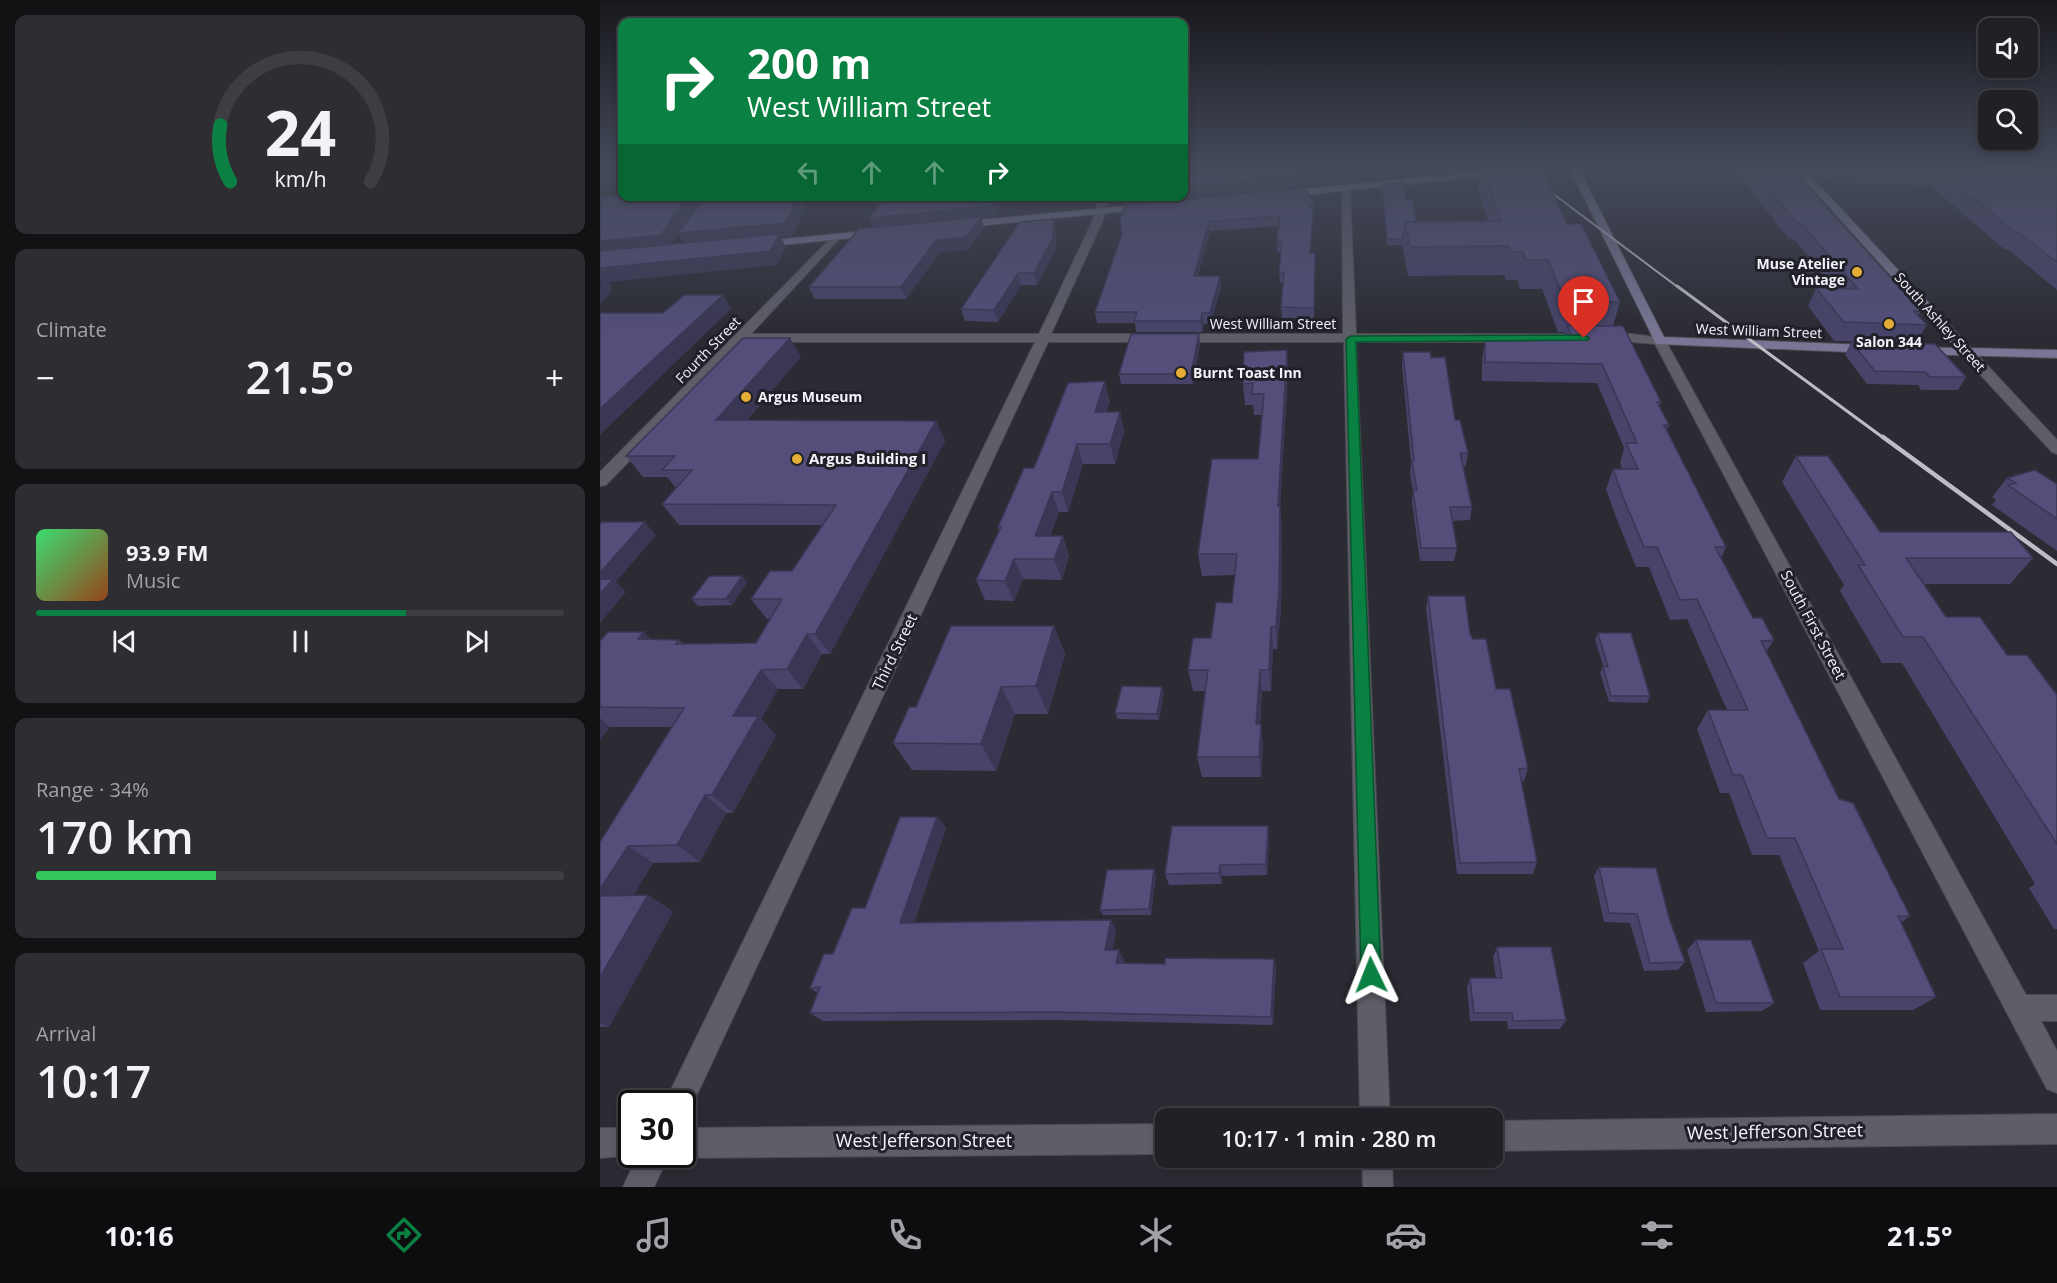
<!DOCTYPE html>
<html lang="en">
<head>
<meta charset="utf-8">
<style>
  :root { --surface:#202026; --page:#2d2d32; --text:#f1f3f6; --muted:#a2a3a7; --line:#3d3e43; --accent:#0b8043 }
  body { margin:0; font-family:"Open Sans",sans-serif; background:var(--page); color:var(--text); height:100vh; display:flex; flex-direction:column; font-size:22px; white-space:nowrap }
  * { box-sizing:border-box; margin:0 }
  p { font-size:20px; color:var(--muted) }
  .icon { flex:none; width:33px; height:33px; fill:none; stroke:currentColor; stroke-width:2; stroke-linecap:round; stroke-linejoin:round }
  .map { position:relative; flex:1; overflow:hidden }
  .sheet { display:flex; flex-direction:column; gap:15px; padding:15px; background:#121215; width:600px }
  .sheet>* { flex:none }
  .hud { position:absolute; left:18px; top:18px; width:570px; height:183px; border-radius:12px; box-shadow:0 3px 9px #0003,0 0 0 2px var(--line); background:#0b8043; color:#fff; overflow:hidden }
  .controls { position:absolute; left:1378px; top:18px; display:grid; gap:12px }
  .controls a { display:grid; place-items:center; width:60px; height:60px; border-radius:12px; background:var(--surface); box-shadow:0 3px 9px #0003,0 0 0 2px var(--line); font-size:30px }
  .speed { position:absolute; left:18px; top:1090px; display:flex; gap:12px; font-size:30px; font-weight:700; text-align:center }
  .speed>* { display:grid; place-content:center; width:78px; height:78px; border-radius:50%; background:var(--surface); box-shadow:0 3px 9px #0003,0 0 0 2px var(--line); line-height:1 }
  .speed .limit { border:3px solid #111; border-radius:9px; background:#fff; color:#111 }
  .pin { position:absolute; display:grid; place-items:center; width:51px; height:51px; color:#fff; margin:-62px -26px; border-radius:50% 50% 50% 0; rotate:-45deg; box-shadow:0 0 6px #0007 }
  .pin .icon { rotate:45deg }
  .me { position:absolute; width:66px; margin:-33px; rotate:358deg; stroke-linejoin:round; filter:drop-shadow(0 0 4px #0008) }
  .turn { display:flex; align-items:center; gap:21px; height:126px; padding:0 30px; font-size:27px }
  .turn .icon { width:78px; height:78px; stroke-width:2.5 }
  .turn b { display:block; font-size:42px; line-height:51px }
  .lanes { display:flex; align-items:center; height:57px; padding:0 30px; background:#0003; justify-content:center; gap:30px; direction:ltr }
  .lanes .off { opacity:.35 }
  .big { font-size:45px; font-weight:600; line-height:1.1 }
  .sheet .tile { flex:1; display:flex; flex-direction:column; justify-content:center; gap:9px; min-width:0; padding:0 21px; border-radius:12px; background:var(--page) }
  .sheet .dial { align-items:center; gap:0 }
  .dial svg { height:156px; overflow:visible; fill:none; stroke:var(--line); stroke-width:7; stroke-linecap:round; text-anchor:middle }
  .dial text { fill:var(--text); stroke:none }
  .song { display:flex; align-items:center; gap:18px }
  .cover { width:72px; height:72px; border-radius:9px; background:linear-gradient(135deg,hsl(140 70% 55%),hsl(20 70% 35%)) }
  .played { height:6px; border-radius:3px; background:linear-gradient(90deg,var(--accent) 70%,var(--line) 70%) }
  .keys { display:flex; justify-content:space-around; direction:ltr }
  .heat { display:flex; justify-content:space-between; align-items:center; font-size:33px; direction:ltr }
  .charge { height:9px; border-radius:4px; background:linear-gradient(90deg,#34c759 34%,var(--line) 0) }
  .trip { position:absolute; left:555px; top:1108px; width:348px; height:60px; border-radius:12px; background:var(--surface); box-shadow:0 3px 9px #0003,0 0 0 2px var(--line); font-weight:600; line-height:60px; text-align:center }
  .tab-bar { display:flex; height:96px; justify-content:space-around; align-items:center; background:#0d0d0f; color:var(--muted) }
  .tab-bar .icon { width:42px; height:42px }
  .tab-bar .active { color:var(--accent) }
  .tab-bar b { font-size:27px; color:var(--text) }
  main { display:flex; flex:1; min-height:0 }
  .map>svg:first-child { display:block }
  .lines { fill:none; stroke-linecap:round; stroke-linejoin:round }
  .street-casing { stroke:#4a4950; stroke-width:2 }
  .secondary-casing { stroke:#4a4950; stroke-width:2 }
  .street { fill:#5e5e68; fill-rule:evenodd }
  .secondary { fill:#787694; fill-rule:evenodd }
  .rail-far2 { stroke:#bdbdc4; stroke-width:2 }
  .rail-far1 { stroke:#bdbdc4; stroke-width:3 }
  .rail { stroke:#bdbdc4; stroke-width:4.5 }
  .wall { fill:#474369 }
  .shaded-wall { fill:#3a3755 }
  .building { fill:#534e7a; stroke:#3a3755; stroke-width:1.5 }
  .route { fill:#0b8043; stroke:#07532c; stroke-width:1.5 }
  .poi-dot { fill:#e4ad35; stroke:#212129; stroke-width:2 }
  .labels { text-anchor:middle; stroke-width:6; stroke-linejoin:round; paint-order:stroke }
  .far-poi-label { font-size:14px; font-weight:bold; fill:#f3f3f9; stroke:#212129; text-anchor:start }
  .far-street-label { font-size:14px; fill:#f3f3f9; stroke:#212129 }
  .poi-label { font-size:15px; font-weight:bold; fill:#f3f3f9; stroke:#212129; text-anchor:start }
  .street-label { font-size:15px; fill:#f3f3f9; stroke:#212129 }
  .near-street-label { font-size:18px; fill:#f3f3f9; stroke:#212129 }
</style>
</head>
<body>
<main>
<section class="sheet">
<div class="tile dial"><svg viewBox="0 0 100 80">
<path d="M14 69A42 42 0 1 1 86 69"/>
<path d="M14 69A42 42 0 0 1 9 40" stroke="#0b8043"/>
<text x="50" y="56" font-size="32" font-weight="700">24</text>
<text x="50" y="72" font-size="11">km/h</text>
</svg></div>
<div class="tile"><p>Climate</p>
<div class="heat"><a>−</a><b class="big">21.5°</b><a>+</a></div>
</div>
<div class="tile">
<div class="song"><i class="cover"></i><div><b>93.9 FM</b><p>Music</p></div></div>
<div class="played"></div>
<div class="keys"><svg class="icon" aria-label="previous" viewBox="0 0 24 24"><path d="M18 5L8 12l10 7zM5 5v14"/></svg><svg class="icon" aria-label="pause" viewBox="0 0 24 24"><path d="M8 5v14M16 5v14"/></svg><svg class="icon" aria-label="next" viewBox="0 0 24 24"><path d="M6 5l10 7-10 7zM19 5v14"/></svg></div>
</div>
<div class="tile"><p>Range · 34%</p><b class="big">170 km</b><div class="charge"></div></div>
<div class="tile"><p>Arrival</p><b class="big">10:17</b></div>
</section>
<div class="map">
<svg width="1457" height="1187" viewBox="0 0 1457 1187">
  <rect width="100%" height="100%" fill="#2b2b33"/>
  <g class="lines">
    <g class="street-casing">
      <path id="street" d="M742,186L750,188L756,334H1031L1064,338L1426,995H1457V1021H1441L1457,1051V1093L1447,1089L1055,344L1031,342H756L790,1119H760L744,342H448L88,1114L82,1116V1104H64L435,342H144L6,485L0,486V472L235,234L239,235V239L151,334H439L493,220L499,196H509L503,220L451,334H743Z
        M1367,348L1372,349L1457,440V454L1452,452L1362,355V349Z
        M1457,1114V1144L892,1151V1121Z
        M566,1124V1154L82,1158L75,1155H82V1128Z
        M0,1128H32V1155H69L54,1187H23L38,1155L0,1158Z
        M762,1158H792L793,1187H763Z"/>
    </g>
    <g class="secondary-casing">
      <path id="secondary" d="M905,169H932L927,172L684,197L679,194L684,191Z
        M970,169H979L1064,337L1272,345L1278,349L1272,353L1056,344Z
        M1195,169H1204L1371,348L1457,350V358L1313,354V348L1318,347L1356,348Z
        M546,204L549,205V209L358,228L353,225L358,222Z
        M277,230L281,231V235L161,247L156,244L161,241Z"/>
    </g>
    <use href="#street" class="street"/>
    <use href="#secondary" class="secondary"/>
    <path class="rail-far2" d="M920,169L1079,288"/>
    <path class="rail-far1" d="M1077,286L1285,439"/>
    <path class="rail" d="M1283,437L1457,564"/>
  </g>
  <path class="wall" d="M878,169H941L967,224L1020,302L1013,326L1061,402L1059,407L1069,425L1067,430L1126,547L1121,558L1153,618L1174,640L1166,652L1239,799L1310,916L1301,923L1336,997L1313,1010H1220L1203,963L1219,951L1179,855H1152L1129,793H1120L1097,729L1108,710H1127L1087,619L1070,620L1049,567H1036L1016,517L1006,489L1013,469H1022L1020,463L1024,448L997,383L882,381V360L885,341L963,340L965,332H958L942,289H920L917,280H906L904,275L808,276L803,250V245H787L782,184L806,200L816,222L888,221L876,184Z
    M1005,169H1086L1017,177Z
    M1134,169H1457V290L1409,250L1404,249L1330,185L1219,182L1208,170L1203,182L1321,311L1318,316L1327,325L1316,343L1234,341L1208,306L1216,288H1234L1194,239H1189Z
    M287,196H407L393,217L381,218L384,228L369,249L340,252L306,299H215L209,287L273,227L269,218Z
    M452,196H479V201L453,203Z
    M714,204V214H713L710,253H715L714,318H682L681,307L683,283H680L679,273L681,252H677V242L678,226L610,231L598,276H620L621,286L611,323L604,324L602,332H536L535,323H497L495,312L522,234Z
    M453,219L455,230L456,249L437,285H421L398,322L365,321L361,309Z
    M1251,342L1366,377L1358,390H1321L1318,385L1267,384L1245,355Z
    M600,344L593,384H521L519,374Z
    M687,350L688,371L680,508L682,528L681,609L677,649H673L671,691H662L660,724L663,745L661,777H602L597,757L605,691H593L588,670L611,638L632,603L635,575L602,576L598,554L658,459L662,415H654L653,405H645L643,384Z
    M803,352L831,358L868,453L866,466H863L872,507L870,520L852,521L857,548L854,561H820L812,503L813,490L810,474L811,462L802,365Z
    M201,357L147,420L336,421L345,441L230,654H222L203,689H178L161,719L176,735L133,813H126L100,862L53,863L33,896L48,895L73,912L9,1027H0V842L72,727H10L0,740V641L79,640L83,644L156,643L171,619H167L151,599L192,571L222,525H79L62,504L76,488L67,477H43L26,456Z
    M510,401L506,412H520L524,432L515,464H483L468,512H459L450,536H463L469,556L462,580L423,579L414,601L385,600L376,580L399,531L398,527Z
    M1196,456L1280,532L1433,558L1410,584H1324L1346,617L1407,655L1457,695V929H1454L1429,888L1435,884L1302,663H1282L1240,591L1244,585L1182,482Z
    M1407,478L1457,484V551L1392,505L1396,500L1392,497Z
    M142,576L147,582L132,605L98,606L92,599Z
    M828,596L870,634L896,689L928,768L924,781H921L937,862L933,874H857L826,609Z
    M454,626L465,654L448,714H415L396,771L312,770L293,743L316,707Z
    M998,633L1050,696L1047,703L1009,702L1000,673L1003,666L995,639Z
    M564,693L559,720L518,719L515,713Z
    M337,817L346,828L314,922L511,920L516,930L512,950L524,960V963L565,964L674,959L676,969L673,1025L458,1020L223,1021L210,1013L218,993L210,988L265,908Z
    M668,826L669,838L667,875L622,876V884L569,885L565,874Z
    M999,867L1085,962L1078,970L1044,971L1030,923L1004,922L994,876Z
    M556,875L551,915H503L500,910Z
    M1096,940L1174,1003L1162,1011L1106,1012L1087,950Z
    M897,947L966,1020L960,1029H908L907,1021H870L867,988L870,978H896L893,957Z"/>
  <path class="shaded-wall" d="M694,169H706V170H702V176H699L700,187L531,203L530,196H584V187Z
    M781,169H802V177L781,179Z
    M1019,169H1086L1017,177Z
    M90,196H202L206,206L192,236L181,237L186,247L177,265L10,282L11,293L0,303L1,268L86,246L78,233L69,248L0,255V241L72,217Z
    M397,196H407L393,217L381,218L384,228L369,249L340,252L306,299L269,218Z
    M714,204V214H713L710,263L709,205Z
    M453,219L455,230L456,249L437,285L434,273Z
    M609,222L610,231L595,286L594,276Z
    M418,273L421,285L398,322L394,310Z
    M620,276L621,286L611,323L610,313Z
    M123,295L131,309L0,435V409Z
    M602,313L604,324L602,332L601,321Z
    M599,334L600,344L593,384L591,374Z
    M190,338L201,357L129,440L116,420Z
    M687,350L688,371L680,508L682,528L681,609L677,649L676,627L678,506Z
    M505,381L510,401L500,432L495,412Z
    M520,412L524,432L515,464L510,444Z
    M336,421L345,441L230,654L215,634Z
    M477,444L483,464L468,512L462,492Z
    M452,492L459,512L443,556L435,536Z
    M45,522L56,535L16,582L26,592L0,623V573Z
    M463,536L469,556L462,580L454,559Z
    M414,559L423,579L414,601L405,581Z
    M142,576L147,582L132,605L126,599Z
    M454,626L465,654L448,714L436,686Z
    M671,627L673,649L671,691L669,670Z
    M44,632L64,652L38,639Z
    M207,634L222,654L203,689L187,669Z
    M161,670L178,689L161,719L176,735L133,813L112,795L133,716Z
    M660,670L662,691L659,745L656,724Z
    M401,687L415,714L396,771L381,744Z
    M562,687L564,693L559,720L557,714Z
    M0,718L10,727L0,740Z
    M661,724L663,745L661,777L659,757Z
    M105,795L126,813L100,862L77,845Z
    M337,817L346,828L311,933L300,923Z
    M668,826L669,838L667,875L666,864Z
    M28,846L53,863L22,913L0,899V889Z
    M620,865L622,876V884L619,873Z
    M554,869L556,875L551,915L549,909Z
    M48,895L73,912L9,1027L0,1023V977Z
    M511,920L516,930L511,959L505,950Z
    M519,950L524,960L522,973L516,963Z
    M674,959L676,969L673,1025L671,1017Z"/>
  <path class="building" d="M584,169H695L699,176L584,187Z
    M883,169H941L942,170L967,224H981L1020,302H965L948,260H926L923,252L911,251L909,246L810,247L805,222L901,221Z
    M1152,169H1194L1201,176H1198L1321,311H1314L1327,325L1244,322L1216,288L1258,289L1201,223L1196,222Z
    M1317,169H1443L1457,178V262L1419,233L1415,232L1338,169Z
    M803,182L806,200H813L816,222H805L803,239H787L782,184Z
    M705,188L714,204L709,205L713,212L710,253H715L714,308L681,307L684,273H679L682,242H677L680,216L609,222L594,276H620L610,313H602L601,321H534L537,312H495L522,234L520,219L525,205Z
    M22,196H90L72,217L61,235L0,241V197Z
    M106,196H199L185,223L78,233Z
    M287,196H397L390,206L269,218Z
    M381,217L366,237L336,240L301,287H209L259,229Z
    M453,219V238L434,273H418L394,310L361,309L420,222Z
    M179,234L170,251L1,268V279L0,280V251Z
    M84,295H123L0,409V313H63Z
    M967,326H1023L1061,402H1057L1069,425H1064L1126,547H1115L1153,618H1162L1174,640L1161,641L1239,799L1253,803L1310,916H1298L1336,997H1240L1221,949H1243L1195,838H1167L1142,775H1133L1108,710H1148L1097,599L1080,600L1057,547H1044L1023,497L1013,469H1038L1026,443H1037L1002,364L885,362V341L973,340Z
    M531,334H599L591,374H519Z
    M143,338H190L116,420L336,421L215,634H207L187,669L161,670L133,716H158L112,795H105L77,845L28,846L0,889V842L84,708L0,707V641L8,632H44L38,639L79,640L76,644L156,643L182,599H151L170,571H192L236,505L62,504L92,470H62L75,456H26Z
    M1251,342L1335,344L1366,377H1329L1326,372L1275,371Z
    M687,350L678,506H680L679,588L676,627H671L669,670H660L656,724H661L659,757H597L608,670H588L593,638H611L616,602L632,603L637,554H598L612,459H658L664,394H652L653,383L643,384L644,352Z
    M803,352H830L831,358L845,357L855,420H860L868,453H860L872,507H850L857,548H821L813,490H817L812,461L814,460Z
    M505,381L495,412H520L510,444H477L462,492H452L435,536H463L454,559H414L405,581L376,580L401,527H398L424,468H434L468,383Z
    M1196,456H1228L1280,532H1411L1433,558H1306L1346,617H1380L1407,655H1427L1457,695V844L1323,637H1303L1258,565H1265Z
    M1435,470L1457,484V519L1408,485L1416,483L1407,478Z
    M2,522H45L0,573V524Z
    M109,576H142L126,599H92Z
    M0,579H13L0,594Z
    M828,596H865L870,634L873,639H886L896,689H910L928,768L919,769L937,862L860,863Z
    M351,626H454L436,686L401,687L381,744L293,743L309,707H316Z
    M998,633H1031L1050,696H1011L1003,666L1008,667Z
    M522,686L562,687L557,714L515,713Z
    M300,817H337L300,923L511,920L505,950H519L516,963L565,964V958L674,959L671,1017L451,1012L210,1013L220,987L210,988L224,954H233L252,908H265Z
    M572,826H668L666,864L620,865L619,873L565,874Z
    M999,867L1056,868L1070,921L1085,962L1050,963L1037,914L1009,913Z
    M554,869L549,909L500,910L507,870Z
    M48,895L0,977V896Z
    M1096,940H1151L1174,1003H1116Z
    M897,947H951L966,1020L913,1021L912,1013H874L870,978H902Z"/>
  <linearGradient id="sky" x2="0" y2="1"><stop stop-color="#18181c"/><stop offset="0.5" stop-color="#444a5b"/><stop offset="1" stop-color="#444a5b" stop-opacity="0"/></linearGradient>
  <rect width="1457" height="335" fill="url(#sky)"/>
  <path class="route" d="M984,335L989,338L988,340L756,342L781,975L778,982L771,985L764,982L761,975L746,339L751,336Z"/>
  <g class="poi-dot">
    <circle cx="1257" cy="272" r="6"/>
    <circle cx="1289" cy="324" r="6"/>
    <circle cx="581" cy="373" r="6"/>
    <circle cx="146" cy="397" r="6"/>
    <circle cx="197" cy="459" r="6"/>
  </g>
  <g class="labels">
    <g class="far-poi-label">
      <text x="1245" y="269" text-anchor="end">Muse Atelier<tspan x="1245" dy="16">Vintage</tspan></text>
      <text x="1289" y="347" text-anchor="middle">Salon 344</text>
      <text x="593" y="378">Burnt Toast Inn</text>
      <text x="158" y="402">Argus Museum</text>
    </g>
    <g class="far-street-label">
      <text transform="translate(1340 322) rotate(48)" y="5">South Ashley Street</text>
      <text x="673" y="329">West William Street</text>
      <text transform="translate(1159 331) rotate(2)" y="5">West William Street</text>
      <text transform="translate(108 350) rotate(-46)" y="5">Fourth Street</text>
    </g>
    <g class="poi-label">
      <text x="209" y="464">Argus Building I</text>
    </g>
    <g class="street-label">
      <text transform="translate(1213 625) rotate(62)" y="5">South First Street</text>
      <text transform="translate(295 652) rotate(-64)" y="5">Third Street</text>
    </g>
    <g class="near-street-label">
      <text transform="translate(1175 1132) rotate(-1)" y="6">West Jefferson Street</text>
      <text x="324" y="1147">West Jefferson Street</text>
    </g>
  </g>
</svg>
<div class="controls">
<a><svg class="icon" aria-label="sound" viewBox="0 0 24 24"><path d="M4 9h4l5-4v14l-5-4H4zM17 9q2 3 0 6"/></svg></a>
<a><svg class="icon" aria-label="search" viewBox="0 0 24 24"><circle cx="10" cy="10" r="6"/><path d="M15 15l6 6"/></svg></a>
</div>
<div class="speed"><div class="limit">30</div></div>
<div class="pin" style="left:984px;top:338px;background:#d93025"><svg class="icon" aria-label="arrive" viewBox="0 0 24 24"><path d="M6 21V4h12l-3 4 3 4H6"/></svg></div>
<svg class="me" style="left:771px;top:975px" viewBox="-20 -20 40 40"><path d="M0-17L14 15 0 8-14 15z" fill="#0b8043" stroke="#fff" stroke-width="4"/></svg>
<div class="trip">10:17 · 1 min · 280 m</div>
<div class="hud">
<div class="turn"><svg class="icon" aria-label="right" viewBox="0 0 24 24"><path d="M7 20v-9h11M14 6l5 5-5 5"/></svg><div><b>200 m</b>West William Street</div></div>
<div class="lanes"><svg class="icon off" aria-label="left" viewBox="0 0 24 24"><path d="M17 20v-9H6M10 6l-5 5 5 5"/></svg><svg class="icon off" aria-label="ahead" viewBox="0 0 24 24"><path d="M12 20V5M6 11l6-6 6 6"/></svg><svg class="icon off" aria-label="ahead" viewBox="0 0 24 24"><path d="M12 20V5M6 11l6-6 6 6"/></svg><svg class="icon" aria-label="right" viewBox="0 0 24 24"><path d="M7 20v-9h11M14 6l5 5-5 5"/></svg></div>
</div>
</div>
</main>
<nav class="tab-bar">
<b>10:16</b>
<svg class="icon active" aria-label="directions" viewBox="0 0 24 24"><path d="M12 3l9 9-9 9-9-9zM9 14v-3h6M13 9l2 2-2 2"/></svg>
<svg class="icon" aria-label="music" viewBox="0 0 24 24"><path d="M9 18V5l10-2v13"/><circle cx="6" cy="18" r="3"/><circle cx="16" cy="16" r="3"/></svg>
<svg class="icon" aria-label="phone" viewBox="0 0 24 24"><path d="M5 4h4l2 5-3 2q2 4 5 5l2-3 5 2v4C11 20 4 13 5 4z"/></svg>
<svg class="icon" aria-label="climate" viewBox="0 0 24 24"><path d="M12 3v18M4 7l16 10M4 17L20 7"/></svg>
<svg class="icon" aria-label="car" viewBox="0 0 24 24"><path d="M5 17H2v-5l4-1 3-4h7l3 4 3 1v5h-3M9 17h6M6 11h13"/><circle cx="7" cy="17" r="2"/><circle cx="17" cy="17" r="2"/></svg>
<svg class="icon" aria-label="filters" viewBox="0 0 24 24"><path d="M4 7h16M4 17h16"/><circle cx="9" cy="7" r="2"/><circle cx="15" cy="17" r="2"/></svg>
<b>21.5°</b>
</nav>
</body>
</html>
